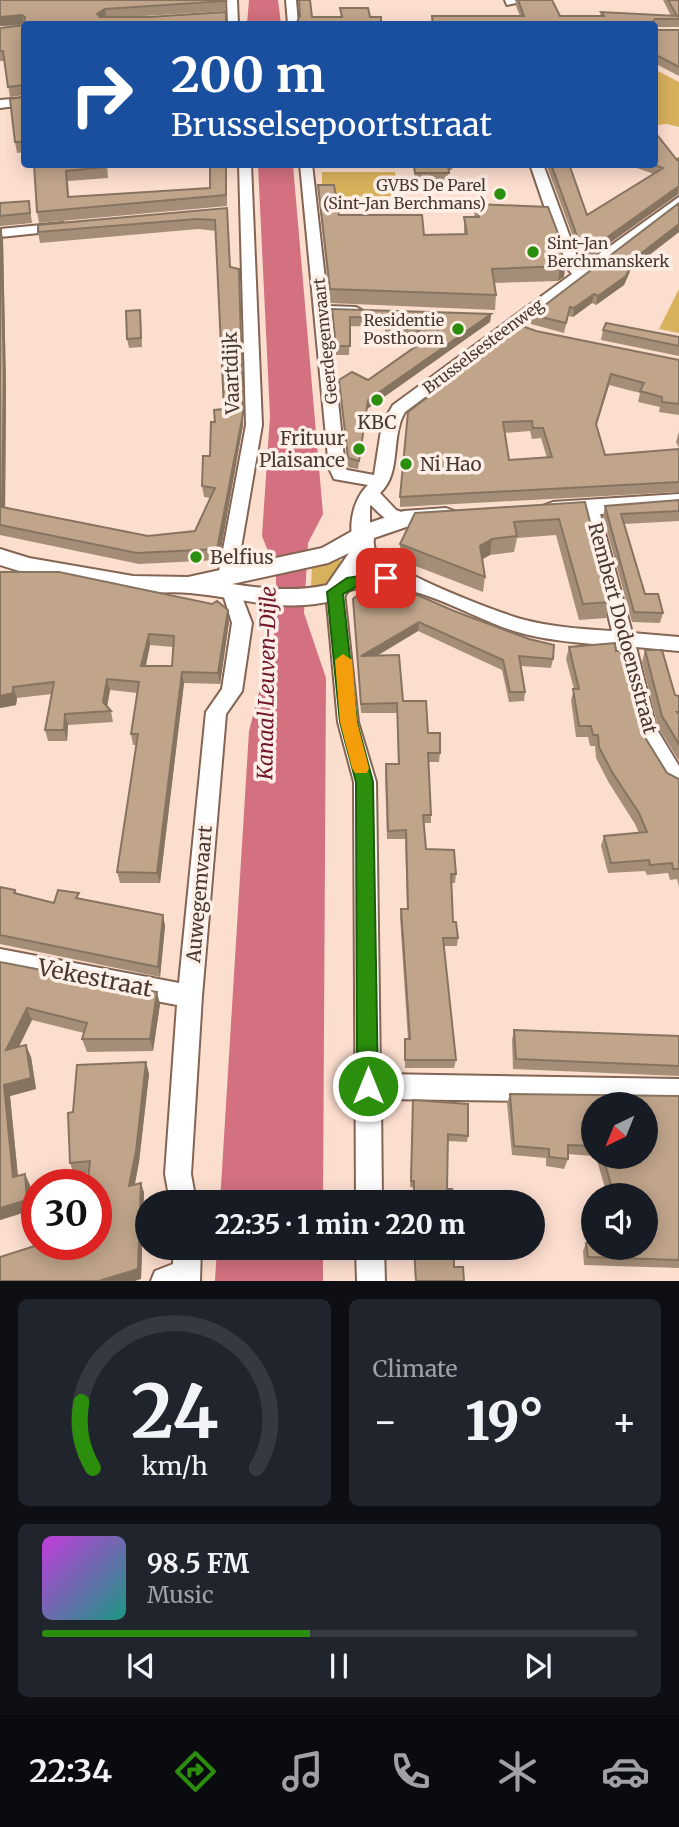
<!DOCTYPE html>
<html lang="en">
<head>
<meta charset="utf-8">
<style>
  :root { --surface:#171b24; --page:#20242c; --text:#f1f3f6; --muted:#9ea1a6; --line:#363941; --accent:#2b8f0d }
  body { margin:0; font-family:Merriweather,serif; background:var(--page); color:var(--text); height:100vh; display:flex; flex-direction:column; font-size:26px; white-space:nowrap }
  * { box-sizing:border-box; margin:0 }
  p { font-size:23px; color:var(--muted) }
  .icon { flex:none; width:38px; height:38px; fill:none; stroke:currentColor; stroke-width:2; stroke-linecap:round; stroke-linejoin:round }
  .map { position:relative; height:1281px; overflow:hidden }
  .panel { display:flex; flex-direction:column; gap:18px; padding:18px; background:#0d0f14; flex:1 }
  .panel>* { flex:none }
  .guide { position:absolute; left:21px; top:21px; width:637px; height:147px; border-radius:7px; box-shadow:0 4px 18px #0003; background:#1a4fa0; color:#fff; overflow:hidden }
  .needle { width:46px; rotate:223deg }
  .controls { position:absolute; left:581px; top:1092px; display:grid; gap:14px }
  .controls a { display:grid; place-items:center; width:77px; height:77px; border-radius:50%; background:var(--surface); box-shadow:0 4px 18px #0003; font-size:35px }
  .speed { position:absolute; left:21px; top:1169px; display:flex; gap:14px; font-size:35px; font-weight:700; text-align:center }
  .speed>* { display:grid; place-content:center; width:91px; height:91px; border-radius:50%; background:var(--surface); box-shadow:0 4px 18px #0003; line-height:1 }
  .speed .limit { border:10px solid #d22; background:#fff; color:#111 }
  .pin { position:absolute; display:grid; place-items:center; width:60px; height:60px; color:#fff; margin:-30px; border-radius:14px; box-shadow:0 4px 10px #0006 }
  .me { position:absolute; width:77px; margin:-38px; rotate:0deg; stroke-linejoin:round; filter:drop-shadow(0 0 5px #0008) }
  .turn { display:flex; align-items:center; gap:24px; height:147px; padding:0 35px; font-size:32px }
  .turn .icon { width:91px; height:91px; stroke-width:2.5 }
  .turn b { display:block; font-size:49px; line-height:60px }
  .big { font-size:52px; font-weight:800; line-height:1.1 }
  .panel .tile { flex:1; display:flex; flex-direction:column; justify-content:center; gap:10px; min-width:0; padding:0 24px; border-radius:10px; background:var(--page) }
  .panel .dial { align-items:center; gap:0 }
  .dial svg { height:182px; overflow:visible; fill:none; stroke:var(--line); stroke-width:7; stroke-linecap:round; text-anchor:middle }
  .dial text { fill:var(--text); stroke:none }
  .song { display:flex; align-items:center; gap:21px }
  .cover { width:84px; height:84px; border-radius:10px; background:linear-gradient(135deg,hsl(290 70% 55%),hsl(170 70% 35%)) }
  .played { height:7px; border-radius:4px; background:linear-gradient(90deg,var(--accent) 45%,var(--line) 45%) }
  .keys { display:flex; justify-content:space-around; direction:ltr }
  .heat { display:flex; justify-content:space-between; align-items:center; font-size:38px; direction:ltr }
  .panel .tiles { flex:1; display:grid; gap:18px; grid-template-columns:1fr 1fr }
  .tile:last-child { grid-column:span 2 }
  .trip { position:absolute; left:135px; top:1190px; width:410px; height:70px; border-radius:35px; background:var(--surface); box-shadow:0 4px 18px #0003; font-weight:800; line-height:70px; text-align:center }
  .dock { display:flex; height:112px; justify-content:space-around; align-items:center; background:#090b0e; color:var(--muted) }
  .dock .icon { width:49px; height:49px }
  .dock .on { color:var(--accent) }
  .dock b { font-size:32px; color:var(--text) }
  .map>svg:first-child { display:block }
  .green { fill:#d8b15c }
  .water { fill:#d37180 }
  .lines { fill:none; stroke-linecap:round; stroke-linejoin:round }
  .minor-casing { stroke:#846453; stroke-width:4 }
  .major-casing { stroke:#846453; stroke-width:4 }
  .minor { fill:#fff; fill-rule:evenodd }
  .major { fill:#fff; fill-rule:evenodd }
  .wall { fill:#a58e78; fill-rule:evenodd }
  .shaded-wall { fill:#867461 }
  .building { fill:#c0a58b; stroke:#867461; stroke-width:2; fill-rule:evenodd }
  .route { fill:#2b8f0d; stroke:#1c5d08; stroke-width:2 }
  .slow { fill:#f59e0b }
  .poi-dot { fill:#2b8f0d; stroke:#feefe7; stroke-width:2.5 }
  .labels { text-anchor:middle; stroke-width:7; stroke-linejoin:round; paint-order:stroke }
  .far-poi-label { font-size:16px; fill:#483932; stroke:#feefe7; text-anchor:end }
  .far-street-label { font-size:16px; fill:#483932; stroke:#feefe7 }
  .street-label { font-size:19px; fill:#483932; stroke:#feefe7 }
  .poi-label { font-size:19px; fill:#483932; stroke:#feefe7; text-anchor:start }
  .water-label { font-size:21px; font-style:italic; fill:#70172d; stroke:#feefe7 }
  .near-street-label { font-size:23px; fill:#483932; stroke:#feefe7 }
</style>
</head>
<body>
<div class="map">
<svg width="679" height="1281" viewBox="0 0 679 1281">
  <rect width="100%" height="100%" fill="#fcdecf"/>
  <path class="green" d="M654,69L679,82V127L667,124L655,125Z
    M322,172H395L398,196L322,197Z
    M679,289V333L659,329Z
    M336,557L342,562L336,581L311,590L312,565Z"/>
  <path class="water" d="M249,0H278L281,24H247Z
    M258,165H293L323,514L308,543L304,613L326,678L323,1202H220L249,731L276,627V555L270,556L262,536L270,416Z
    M217,1248H323V1281H215Z"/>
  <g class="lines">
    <g class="minor-casing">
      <path id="minor" d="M227,0H237L238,24H228Z
        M286,0H296L298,24H288Z
        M505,0H515L516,3L507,5Z
        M24,98V105L0,108V100Z
        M239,164H251L262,425L236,577L234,582H220L218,577L246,425Z
        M300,164H312L328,306L356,307L363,311L356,315H329L345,468L347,470L374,475L382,424L393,405L572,274L564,264L530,164H543L581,267L679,197V207L405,412C390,437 402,473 380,493L396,510L410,515L413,519L410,523C394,528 381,516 371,505L370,506V527L375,550C394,573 489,609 521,619C550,627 582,629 612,631L582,507L591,501L597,503L632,633L679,637V651L636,647L656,728L679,766V791C642,778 624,680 616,646C582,643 547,641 514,631C458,613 404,571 344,592L358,722L376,782L380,1074L679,1079V1103L381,1099L382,1202H356L354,782L338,722L326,592C337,576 360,573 379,572C375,569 369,566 365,563C344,543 349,503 368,485L334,479L329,468Z
        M63,223L70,227L68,230L0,237V229Z
        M232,587L239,589L252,623L242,691L226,714L202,996L191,1174L196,1202H170L165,1174L177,1005L0,971V949L179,983L206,712L222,689L232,623L223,594L225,589Z
        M173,1248H201L200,1281H151L155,1271L173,1264Z
        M356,1248H384L385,1281H357Z"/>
    </g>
    <g class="major-casing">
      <path id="major" d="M679,494V508L553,518L545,515L542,510L545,505L553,502Z
        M446,508L454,511L457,516L454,521L406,527L374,538L372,557L343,598C285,615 246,598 190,593C171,591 151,594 131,592C88,587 42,579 0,565V549L29,558L133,576L188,577L322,548L363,525L404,511ZM349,553L327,585C296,592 263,589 232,584L328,563Z"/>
    </g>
    <use href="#minor" class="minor"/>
    <use href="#major" class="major"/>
  </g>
  <path class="wall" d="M0,0H225L226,11L127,17H149L226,12V24H24V152L17,153L15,142L24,97V95L10,97L4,61H0V28L24,25L0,26Z
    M516,0H552L560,16H600L601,12L671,16L663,0H679V27H654V24H431L432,16H520L516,6Z
    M654,27L655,30H679V76L654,63Z
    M679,158V195H677L593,255L579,253L546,164H569L587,215L654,174L625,164H654L677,160Z
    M34,164H107L108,178L68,181L69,197L210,188L227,164V206L39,223L37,212Z
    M413,164H453L452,170H448V181H415Z
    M318,185L339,215L424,235L464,234V217H474L476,204L559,236L557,245L564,277L558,281L494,283L496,295L495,310L330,303L319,200Z
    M29,201L32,223L0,226V203Z
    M227,208L230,267L239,280L243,425L219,560L139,564L0,535V229H1L3,239L6,387L5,508L148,536L195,531L211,498L204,497L202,486L210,456L215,422L224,409L216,231L198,229L40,243L38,232Z
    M679,232L631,269L624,285L596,305L592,303L573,317L568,316L564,333L531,324L532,315Z
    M332,309L491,314L490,322L367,409L358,469L348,467L339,380H368L422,342L406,333H385V327L350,326L349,355H336Z
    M141,319L142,347L129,348L127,339Z
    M603,330L679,337V356L601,340Z
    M536,331L679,360V415L659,412L660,407L638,402L640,393L609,385L596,426L605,455L679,449V492L400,507V497ZM530,431L532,439L541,438L547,458L509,460L504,433Z
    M679,431V448L676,442Z
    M679,500V521L624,524L645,594L663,613L660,623L632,622L603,516L605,506Z
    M585,502L610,602L606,618L579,620L556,535L517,538L514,552L490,555L483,559L485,577L483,592L400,560V544Z
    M0,572L229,622L220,684L184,683L160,883H120L117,872L136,745H133L131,734L137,693L110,690L107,706L111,711L113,722L68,725L67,741H48L45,730L52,694L17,698L16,705L0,708ZM150,645L173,647L172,666H146Z
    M399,587L553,659L551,668L521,666L525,692L524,701L509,702L502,670L418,631L377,656L403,701L428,733L440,753L439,762H429L431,815V823H424L426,849L456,874L455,883H451L453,922L458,938L457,946H444L456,1060L454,1068H405V1039H408L400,917L401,909H407L405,839H387L385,773L386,764H398L397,713H361L353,599Z
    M569,647L616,651L646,739L667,773L679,779V887L677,879L670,880L668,873L647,875L645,871L608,873L601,846L604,836L639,833L635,824L609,783L596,758L595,746H590L588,737H576L571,700L574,689L566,659Z
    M645,650L675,695L679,696V761L658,727L642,662Z
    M0,887L15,890L17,893L54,903L81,899L163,915L165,926L160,977L0,944Z
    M0,962L160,1004L153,1051L87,1052L82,1039L84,1033L32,1020L19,1047L31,1057L36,1089L10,1096L18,1176L30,1185L32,1210L0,1220Z
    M514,1030L679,1036V1076L513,1069L512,1040Z
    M146,1062L149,1074L139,1162L135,1184L141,1183L144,1193L141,1279L96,1244V1185L89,1173L74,1174L70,1163L73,1112Z
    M510,1094L679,1096V1268L584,1265L583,1251L586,1243L646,1248V1195H607L596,1157H646L593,1104V1156L568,1154V1159L564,1169L546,1166V1158L512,1155L507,1103Z
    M413,1100L468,1136L467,1142L448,1141L447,1189L453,1202H414V1188L410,1187Z
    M414,1248H454V1267L464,1281H415Z"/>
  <path class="shaded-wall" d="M105,9L106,18L98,24L97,14Z
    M22,15L24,24L0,26V17Z
    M679,186L677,195L593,255L595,246Z
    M679,224V232L631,269L624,285L596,305L598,296L630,262Z
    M1,229L3,239L6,387L5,518L2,507Z
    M566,262L564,277L558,281L560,266Z
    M239,280L243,425L219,560L217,549Z
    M594,294L592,303L573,317L574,308Z
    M491,314L490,322L367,409L358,469L359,461L368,400Z
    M611,374L609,385L594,434L596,424Z
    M492,539L490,555L479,561L480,546Z
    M228,610L229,622L220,684L218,673Z
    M419,622L418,631L361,665V656Z
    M149,634L150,645L143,677L141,666Z
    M182,672L184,683L160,883L157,873Z
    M107,679L110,690L106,713L103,702Z
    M13,687L17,698L16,705L0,708V696Z
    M65,714L68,725L67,741L64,730Z
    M163,915L165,926L160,977L158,967Z
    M157,992L160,1004L153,1051L150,1039Z
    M27,1008L32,1020L11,1062L6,1050Z
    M26,1045L31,1057L36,1089L10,1096L19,1188L13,1177L4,1085Z
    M146,1062L149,1074L139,1162L132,1197L129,1186Z
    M25,1174L30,1185L32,1210L0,1220V1208Z
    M141,1183L144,1193L141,1279L135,1281H99Z"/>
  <path class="building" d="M0,0H225L226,1L105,9L97,14L100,17H149L226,12V24H24V88L22,85L8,87L3,51H0V28L24,25L25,17L22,15L0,17Z
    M299,0H310L312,17H342L340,8H368L370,17H381V24H300V22H297L300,16Z
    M518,0H552L560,16H604L601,12L677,16L668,0H679V19H655L653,22L654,24H433L432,16H524Z
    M654,27L655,30H679V67L654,54Z
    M24,92V142H15L10,99L24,97Z
    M654,131L677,160L679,158V186L595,246L580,244L551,164H569L587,215L663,168L652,164H654Z
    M34,164H106L107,167L66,171L68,197L210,188V164H226V195L37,212Z
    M414,164H448L449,173H415Z
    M318,185H334L339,215H422L424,235L467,234L464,217H479L476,204L548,207L559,236L553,235L566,262L560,266L492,269L496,295L330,289Z
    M29,201L30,213L0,216V203Z
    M679,203V224L630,262H632L626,276L598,296L594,294L574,308L570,307L566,323L532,315Z
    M227,208L230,267L239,269L243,414L217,549L137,553L0,525V229H1L4,376L2,507L148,536L195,531L215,488L202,486L203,456H210L211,422H215L214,410L224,409L215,220L197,219L38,232V225Z
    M332,309L491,314L368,400L359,461L348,458L339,380L352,372L368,380L429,337L407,324H386L385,318L350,317V346H336Z
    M140,310L141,338L127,339L126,311Z
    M606,323L679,337V346L603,330Z
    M522,326L536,331L679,360V404L662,402V397L640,391L644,383L611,374L596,424L605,455L679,449V482L400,497L408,412ZM532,421L533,428H543L552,457L509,460L503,422Z
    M679,500V511L621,514L645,594H658L663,613L634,612L605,506Z
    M585,502L610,602L583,604L559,519L514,522L517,536L492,539L480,546L485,577L400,544L415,513Z
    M0,572H59L212,604L217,601L228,610L218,673L182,672L157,873L117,872L138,734H131L139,682L107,679L103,702L111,711L65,714L64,730H45L54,682L13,687V693L0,696ZM149,634L174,636L172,666H141Z
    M375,581L398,582L399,587L454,611L529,639L554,645L553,659L519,656L525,692H510L503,660L419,622L361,656L399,655L403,701H426L428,733H440V753H428L431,815H423L426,849L454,850L456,874H451L453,922H456L458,938H443L456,1060H405V1039H410L401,909H408L406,830L388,831L386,764H399L397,703L361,704L353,599Z
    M615,643L616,651H620L646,739L667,773L679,779V869H673L672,863L650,865L649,860L611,863L604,836L647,832L639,813L612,772L599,747L598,735H593L591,726H579L573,689H579L569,647Z
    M645,650H662L675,695L679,696V712H677L679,714V744L662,716Z
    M0,887L15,890L14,893L54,903L58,890L79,893L76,898L163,915L158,967L0,935Z
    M0,962L157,992L150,1039H82L87,1023L27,1008L6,1050L26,1045L31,1078L4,1085L13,1177L25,1174L27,1200L0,1208Z
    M514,1030L679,1036V1066L516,1059Z
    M146,1062L136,1151L129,1186L141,1183L138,1269L99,1281H0V1257L41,1244H96V1185H92V1180L88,1181L90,1161L70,1163L68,1113L73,1112L77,1065Z
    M510,1094L679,1096V1260L588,1257L586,1243L593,1242V1248H646V1195H614L603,1157H646V1104H593V1146L568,1145V1159L549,1157V1149L514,1146Z
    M413,1100L468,1104V1136L448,1134L447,1189H452L453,1202H414V1181H411Z
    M414,1248H454V1267H463L464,1281H416Z"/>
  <path class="route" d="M386,572L393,578L391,581L356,587L343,594L357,722L373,782L378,1086L375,1093L368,1096L360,1093L357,1086L356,782L340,722L327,592L347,578Z"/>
  <path class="slow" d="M343,654L352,660L357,722L369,768L367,773H355L352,768L340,722L335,660Z"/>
  <g class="poi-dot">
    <circle cx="500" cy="194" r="7"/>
    <circle cx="533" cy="252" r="7"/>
    <circle cx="458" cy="329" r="7"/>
    <circle cx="377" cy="400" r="7"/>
    <circle cx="359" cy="449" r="7"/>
    <circle cx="406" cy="464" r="7"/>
    <circle cx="196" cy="557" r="7"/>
  </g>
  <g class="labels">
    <g class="far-poi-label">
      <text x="486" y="191">GVBS De Parel<tspan x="486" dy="18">(Sint-Jan Berchmans)</tspan></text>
      <text x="547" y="249" text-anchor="start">Sint-Jan<tspan x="547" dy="18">Berchmanskerk</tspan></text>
      <text x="444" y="326">Residentie<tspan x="444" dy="18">Posthoorn</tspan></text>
    </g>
    <g class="far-street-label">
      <text transform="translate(325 341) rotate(-96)" y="6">Geerdegemvaart</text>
      <text transform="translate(483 346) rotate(-37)" y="6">Brusselsesteenweg</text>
    </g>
    <g class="street-label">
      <text transform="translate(231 373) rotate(-92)" y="7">Vaartdijk</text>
      <text transform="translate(623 628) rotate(75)" y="7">Rembert Dodoensstraat</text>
      <text transform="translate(199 894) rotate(-85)" y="7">Auwegemvaart</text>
    </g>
    <g class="poi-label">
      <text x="377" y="429" text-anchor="middle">KBC</text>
      <text x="345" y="445" text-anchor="end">Frituur<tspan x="345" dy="22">Plaisance</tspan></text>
      <text x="420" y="471">Ni Hao</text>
      <text x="210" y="564">Belfius</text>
    </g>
    <g class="water-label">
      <text transform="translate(267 683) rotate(-89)" y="7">Kanaal Leuven-Dijle</text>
    </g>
    <g class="near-street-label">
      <text transform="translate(95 978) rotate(11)" y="8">Vekestraat</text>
    </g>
  </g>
</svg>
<div class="controls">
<a><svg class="needle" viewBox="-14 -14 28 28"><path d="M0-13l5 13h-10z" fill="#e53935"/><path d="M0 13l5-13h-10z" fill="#9ea1a6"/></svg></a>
<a><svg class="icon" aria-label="sound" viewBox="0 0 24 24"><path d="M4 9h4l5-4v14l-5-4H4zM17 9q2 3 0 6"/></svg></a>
</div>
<div class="speed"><div class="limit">30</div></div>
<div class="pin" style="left:386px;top:578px;background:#d93025"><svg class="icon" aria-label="arrive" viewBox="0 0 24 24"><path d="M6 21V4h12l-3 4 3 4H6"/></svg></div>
<svg class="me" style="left:368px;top:1086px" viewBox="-20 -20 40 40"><circle r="17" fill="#2b8f0d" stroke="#fff" stroke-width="3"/><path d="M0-11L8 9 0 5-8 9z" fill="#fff"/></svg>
<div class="trip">22:35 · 1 min · 220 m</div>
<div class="guide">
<div class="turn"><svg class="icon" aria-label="right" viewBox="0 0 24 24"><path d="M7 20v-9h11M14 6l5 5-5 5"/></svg><div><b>200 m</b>Brusselsepoortstraat</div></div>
</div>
</div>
<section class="panel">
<div class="tiles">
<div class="tile dial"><svg viewBox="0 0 100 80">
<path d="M14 69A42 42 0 1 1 86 69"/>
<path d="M14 69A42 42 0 0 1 9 40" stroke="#2b8f0d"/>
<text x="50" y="56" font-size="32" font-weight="700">24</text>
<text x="50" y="72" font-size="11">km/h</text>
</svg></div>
<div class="tile"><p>Climate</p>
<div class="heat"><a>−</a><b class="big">19°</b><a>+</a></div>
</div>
<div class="tile">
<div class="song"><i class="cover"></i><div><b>98.5 FM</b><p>Music</p></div></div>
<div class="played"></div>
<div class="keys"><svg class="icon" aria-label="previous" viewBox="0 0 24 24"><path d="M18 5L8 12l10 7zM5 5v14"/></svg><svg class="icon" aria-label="pause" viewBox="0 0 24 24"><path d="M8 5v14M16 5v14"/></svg><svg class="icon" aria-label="next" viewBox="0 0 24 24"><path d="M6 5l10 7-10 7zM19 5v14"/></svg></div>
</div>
</div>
</section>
<nav class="dock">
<b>22:34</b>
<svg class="icon on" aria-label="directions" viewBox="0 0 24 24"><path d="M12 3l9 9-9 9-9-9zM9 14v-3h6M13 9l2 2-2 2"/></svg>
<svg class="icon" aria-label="music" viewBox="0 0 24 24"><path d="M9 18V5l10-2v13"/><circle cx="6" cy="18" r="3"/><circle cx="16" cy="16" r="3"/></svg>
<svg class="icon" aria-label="phone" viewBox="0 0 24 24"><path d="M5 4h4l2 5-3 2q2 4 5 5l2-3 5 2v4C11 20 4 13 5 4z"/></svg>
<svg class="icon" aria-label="climate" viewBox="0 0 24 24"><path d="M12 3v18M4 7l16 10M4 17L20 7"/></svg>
<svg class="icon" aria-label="car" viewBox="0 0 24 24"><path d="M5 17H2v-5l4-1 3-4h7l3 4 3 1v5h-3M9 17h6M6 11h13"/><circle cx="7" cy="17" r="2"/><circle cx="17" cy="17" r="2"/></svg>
</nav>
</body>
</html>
